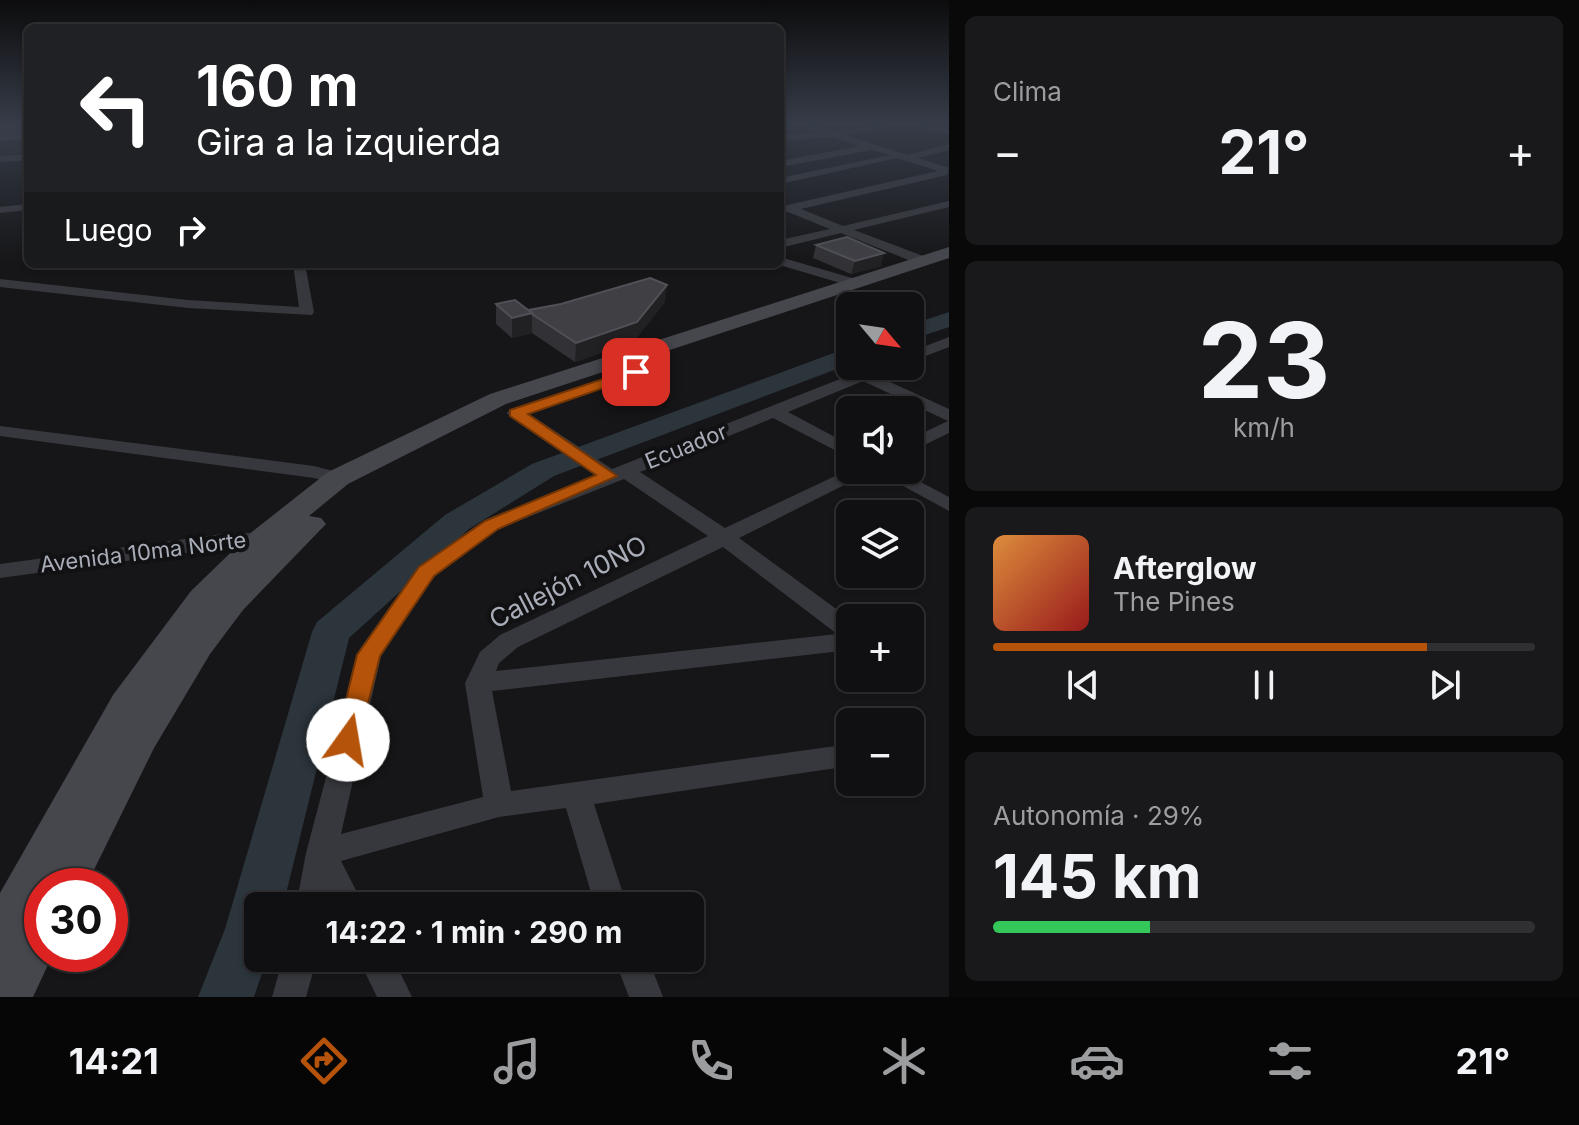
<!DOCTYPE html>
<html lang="es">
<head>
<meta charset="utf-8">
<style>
  :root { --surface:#101012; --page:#19191b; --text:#f1f3f6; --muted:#9c9d9f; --line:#303032; --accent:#b45309 }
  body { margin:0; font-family:Inter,sans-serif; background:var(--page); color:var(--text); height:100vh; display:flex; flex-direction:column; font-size:30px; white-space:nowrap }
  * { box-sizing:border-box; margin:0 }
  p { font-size:26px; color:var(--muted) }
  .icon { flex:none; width:44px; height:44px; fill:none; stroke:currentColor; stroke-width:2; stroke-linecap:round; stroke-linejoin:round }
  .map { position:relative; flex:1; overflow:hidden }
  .drawer { display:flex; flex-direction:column; gap:16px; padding:16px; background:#09090a; width:630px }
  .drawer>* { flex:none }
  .top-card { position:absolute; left:24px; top:24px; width:760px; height:244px; border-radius:12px; box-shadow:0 2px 6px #0004,0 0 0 2px var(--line); background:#202124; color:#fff; overflow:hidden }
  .needle { width:52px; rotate:119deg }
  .buttons { position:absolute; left:836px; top:292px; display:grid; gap:16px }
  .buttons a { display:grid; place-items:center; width:88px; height:88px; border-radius:12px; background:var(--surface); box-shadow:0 2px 6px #0004,0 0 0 2px var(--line); font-size:40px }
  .speed { position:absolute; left:24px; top:868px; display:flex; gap:16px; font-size:40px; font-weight:700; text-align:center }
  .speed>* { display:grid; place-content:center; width:104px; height:104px; border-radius:50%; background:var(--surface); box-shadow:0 2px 6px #0004,0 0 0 2px var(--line); line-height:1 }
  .speed .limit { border:12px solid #d22; background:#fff; color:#111 }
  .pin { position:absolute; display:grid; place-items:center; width:68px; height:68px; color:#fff; margin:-34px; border-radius:16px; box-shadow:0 4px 12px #0006 }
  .me { position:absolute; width:88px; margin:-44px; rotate:13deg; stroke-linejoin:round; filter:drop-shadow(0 0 6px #0008) }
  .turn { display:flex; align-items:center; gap:28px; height:168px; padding:0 40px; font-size:36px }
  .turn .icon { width:104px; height:104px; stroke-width:2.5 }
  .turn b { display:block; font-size:56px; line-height:68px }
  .then { display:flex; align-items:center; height:76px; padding:0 40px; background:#0003; gap:16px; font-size:30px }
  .big { font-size:60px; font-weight:700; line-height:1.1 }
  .drawer .card { flex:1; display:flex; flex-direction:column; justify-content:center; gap:12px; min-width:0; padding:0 28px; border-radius:12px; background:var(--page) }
  .drawer .dial { align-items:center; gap:0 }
  .dial b { font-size:104px; line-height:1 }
  .song { display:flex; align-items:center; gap:24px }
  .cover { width:96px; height:96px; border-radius:12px; background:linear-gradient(135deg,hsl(30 70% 55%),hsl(0 70% 35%)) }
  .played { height:8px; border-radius:4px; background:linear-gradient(90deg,var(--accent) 80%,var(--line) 80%) }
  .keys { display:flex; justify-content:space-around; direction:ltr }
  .heat { display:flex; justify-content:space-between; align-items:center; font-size:44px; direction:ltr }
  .charge { height:12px; border-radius:6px; background:linear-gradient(90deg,#34c759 29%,var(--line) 0) }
  .trip { position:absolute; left:244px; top:892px; width:460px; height:80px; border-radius:12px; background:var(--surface); box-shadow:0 2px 6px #0004,0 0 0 2px var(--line); font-weight:700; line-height:80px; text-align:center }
  .dock { display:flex; height:128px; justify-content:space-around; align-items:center; background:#060607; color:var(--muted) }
  .dock .icon { width:56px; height:56px }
  .dock .selected { color:var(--accent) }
  .dock b { font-size:36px; color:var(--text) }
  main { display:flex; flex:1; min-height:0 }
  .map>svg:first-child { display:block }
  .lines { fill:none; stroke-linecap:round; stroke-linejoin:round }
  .river { fill:#2c353c; fill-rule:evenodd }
  .street { fill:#37383d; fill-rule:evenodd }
  .secondary { fill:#45474d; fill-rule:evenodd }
  .wall { fill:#323236 }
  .shaded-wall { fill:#212124 }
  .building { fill:#3f3f44; stroke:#4f5156; stroke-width:2 }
  .route { fill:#b45309; stroke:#753606; stroke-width:2 }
  .labels { text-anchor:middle; stroke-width:8; stroke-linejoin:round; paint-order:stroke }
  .street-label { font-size:22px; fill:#a8adb8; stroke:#111113 }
  .near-street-label { font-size:26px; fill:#a8adb8; stroke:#111113 }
</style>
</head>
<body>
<main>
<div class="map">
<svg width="949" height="997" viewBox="0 0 949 997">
  <rect width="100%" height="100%" fill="#161618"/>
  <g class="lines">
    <path class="river" d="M949,312V327L910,340V325Z
      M850,347V364L554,476L469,529L349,638L283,906H258V958H267L254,997H198L225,929L312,632L317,622L445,515L532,464Z"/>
    <path class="street" d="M793,123H805L833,131L907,123L845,135L908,155L949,144V150L918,158L949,168L947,175L801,209L843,226L949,201V207L854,230L926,257V263H916L841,233L780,248V240L830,229L788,212L780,214L783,206L938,171L897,158L780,184V178L890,155L872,150L780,167V161L860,146L832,137L780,141V135L818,132Z
      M909,123L949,129V135L910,125Z
      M28,154V160L0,162V156Z
      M28,204V210L0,213V207Z
      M780,257L859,280L861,283L854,287L776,264H780Z
      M293,264H305L314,312L312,315L188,308L0,287V279L188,300L299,307Z
      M949,337V347L910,362V352Z
      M873,366H895L877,376L949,409V433L910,452V439L948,421L863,381L788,412L850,445V458L773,418L640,472L725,528L850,469L874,470L739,538L850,619V650L492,691L511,791L850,744V766L594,804L627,906H595L566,808L499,817L341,861L364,906H331L329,901L328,906H296L306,853L360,649L418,567L484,521L596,476L510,417L507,413L510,409H522L612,469ZM624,479L708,536L500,635L480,652L465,683L483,797L341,834L381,656L434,577L498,529ZM723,547L837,634L496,671L499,663L518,647Z
      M0,426L314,466L345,474L348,478L338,484L314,478L0,436Z
      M874,470H898L949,497V511Z
      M269,532L276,534L280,539L276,544L222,548L0,578V564L222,534Z
      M283,958H317L306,997H272Z
      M358,958H393L412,997H377Z
      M614,958H648L663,997H629Z"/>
    <path class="secondary" d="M949,247V258L506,404L348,484L309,516L321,518L326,524L243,610L210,654L154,748L86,886H42V954H53L33,997H0V893L113,695L191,591L253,531L328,472L490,394Z"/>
  </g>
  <path class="wall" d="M816,245L881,266L851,274L813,258Z
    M665,302L634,341L575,362L532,333L512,338L496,324V304L529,310Z"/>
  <path class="shaded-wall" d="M28,137V152L0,155V140Z
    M884,253L881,266L851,274L855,261Z
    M667,285L665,302L634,341L575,362L576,343Z
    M532,313V333L512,338V318Z"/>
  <path class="building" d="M0,123H28V137L0,140Z
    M847,237L884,253L855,261L816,245Z
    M650,278L667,285L637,322L576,343L532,314V313L529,310L561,304Z
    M515,300L532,313L512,318L496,304Z"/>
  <linearGradient id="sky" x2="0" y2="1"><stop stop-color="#0c0c0d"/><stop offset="0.47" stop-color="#363c48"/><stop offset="1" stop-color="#363c48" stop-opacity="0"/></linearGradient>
  <rect width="949" height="262" fill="url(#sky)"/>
  <path class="route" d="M636,368L643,372L641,375L528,414L617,476L498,529L434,576L380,656L357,747L348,750L339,747L336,740L357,655L419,567L485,521L596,475L510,416V410Z"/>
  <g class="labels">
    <g class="street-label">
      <text transform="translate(686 446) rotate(-22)" y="8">Ecuador</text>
      <text transform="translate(143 552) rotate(-7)" y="8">Avenida 10ma Norte</text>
    </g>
    <g class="near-street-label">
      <text transform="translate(568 582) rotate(-27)" y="9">Callejón 10NO</text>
    </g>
  </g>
</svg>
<div class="buttons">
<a><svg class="needle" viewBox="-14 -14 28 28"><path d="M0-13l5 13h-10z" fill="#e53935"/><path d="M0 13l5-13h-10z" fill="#9c9d9f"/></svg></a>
<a><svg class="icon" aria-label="sound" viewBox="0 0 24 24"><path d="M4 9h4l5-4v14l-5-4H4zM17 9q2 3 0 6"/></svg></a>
<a><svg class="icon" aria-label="layers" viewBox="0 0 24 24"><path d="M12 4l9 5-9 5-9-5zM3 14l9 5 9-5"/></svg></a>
<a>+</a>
<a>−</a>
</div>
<div class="speed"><div class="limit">30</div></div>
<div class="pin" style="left:636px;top:372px;background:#d93025"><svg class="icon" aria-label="arrive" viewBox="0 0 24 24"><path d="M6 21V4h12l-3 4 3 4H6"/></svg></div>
<svg class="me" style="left:348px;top:740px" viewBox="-20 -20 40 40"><circle r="19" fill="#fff"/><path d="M0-13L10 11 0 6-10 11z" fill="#b45309"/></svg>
<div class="trip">14:22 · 1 min · 290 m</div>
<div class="top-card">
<div class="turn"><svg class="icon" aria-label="left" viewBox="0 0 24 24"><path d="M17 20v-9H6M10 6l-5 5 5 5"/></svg><div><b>160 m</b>Gira a la izquierda</div></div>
<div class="then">Luego<svg class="icon" aria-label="right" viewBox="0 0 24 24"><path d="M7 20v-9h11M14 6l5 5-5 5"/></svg></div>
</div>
</div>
<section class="drawer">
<div class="card"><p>Clima</p>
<div class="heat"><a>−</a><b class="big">21°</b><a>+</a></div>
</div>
<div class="card dial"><b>23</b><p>km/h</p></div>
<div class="card">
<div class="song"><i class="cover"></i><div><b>Afterglow</b><p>The Pines</p></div></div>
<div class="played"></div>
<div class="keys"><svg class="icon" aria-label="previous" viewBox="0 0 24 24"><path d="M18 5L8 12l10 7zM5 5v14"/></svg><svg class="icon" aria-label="pause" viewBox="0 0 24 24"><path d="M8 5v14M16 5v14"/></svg><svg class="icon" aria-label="next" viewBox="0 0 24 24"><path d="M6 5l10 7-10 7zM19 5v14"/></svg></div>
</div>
<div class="card"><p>Autonomía · 29%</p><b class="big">145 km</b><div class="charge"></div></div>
</section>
</main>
<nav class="dock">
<b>14:21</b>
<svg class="icon selected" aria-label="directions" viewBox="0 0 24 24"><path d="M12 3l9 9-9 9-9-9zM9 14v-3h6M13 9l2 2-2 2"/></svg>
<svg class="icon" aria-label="music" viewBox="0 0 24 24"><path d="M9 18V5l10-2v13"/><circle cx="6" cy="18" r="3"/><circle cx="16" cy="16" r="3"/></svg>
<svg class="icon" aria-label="phone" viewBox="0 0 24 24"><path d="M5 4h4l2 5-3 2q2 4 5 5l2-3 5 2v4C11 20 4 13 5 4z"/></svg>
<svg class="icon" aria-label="climate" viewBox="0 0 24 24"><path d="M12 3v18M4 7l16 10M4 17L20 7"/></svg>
<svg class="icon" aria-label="car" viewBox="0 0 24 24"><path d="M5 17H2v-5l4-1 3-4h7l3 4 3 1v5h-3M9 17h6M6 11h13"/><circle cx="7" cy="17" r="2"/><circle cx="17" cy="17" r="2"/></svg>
<svg class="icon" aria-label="filters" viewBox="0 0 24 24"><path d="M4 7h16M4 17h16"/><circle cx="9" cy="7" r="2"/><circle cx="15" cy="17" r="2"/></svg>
<b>21°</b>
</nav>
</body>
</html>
